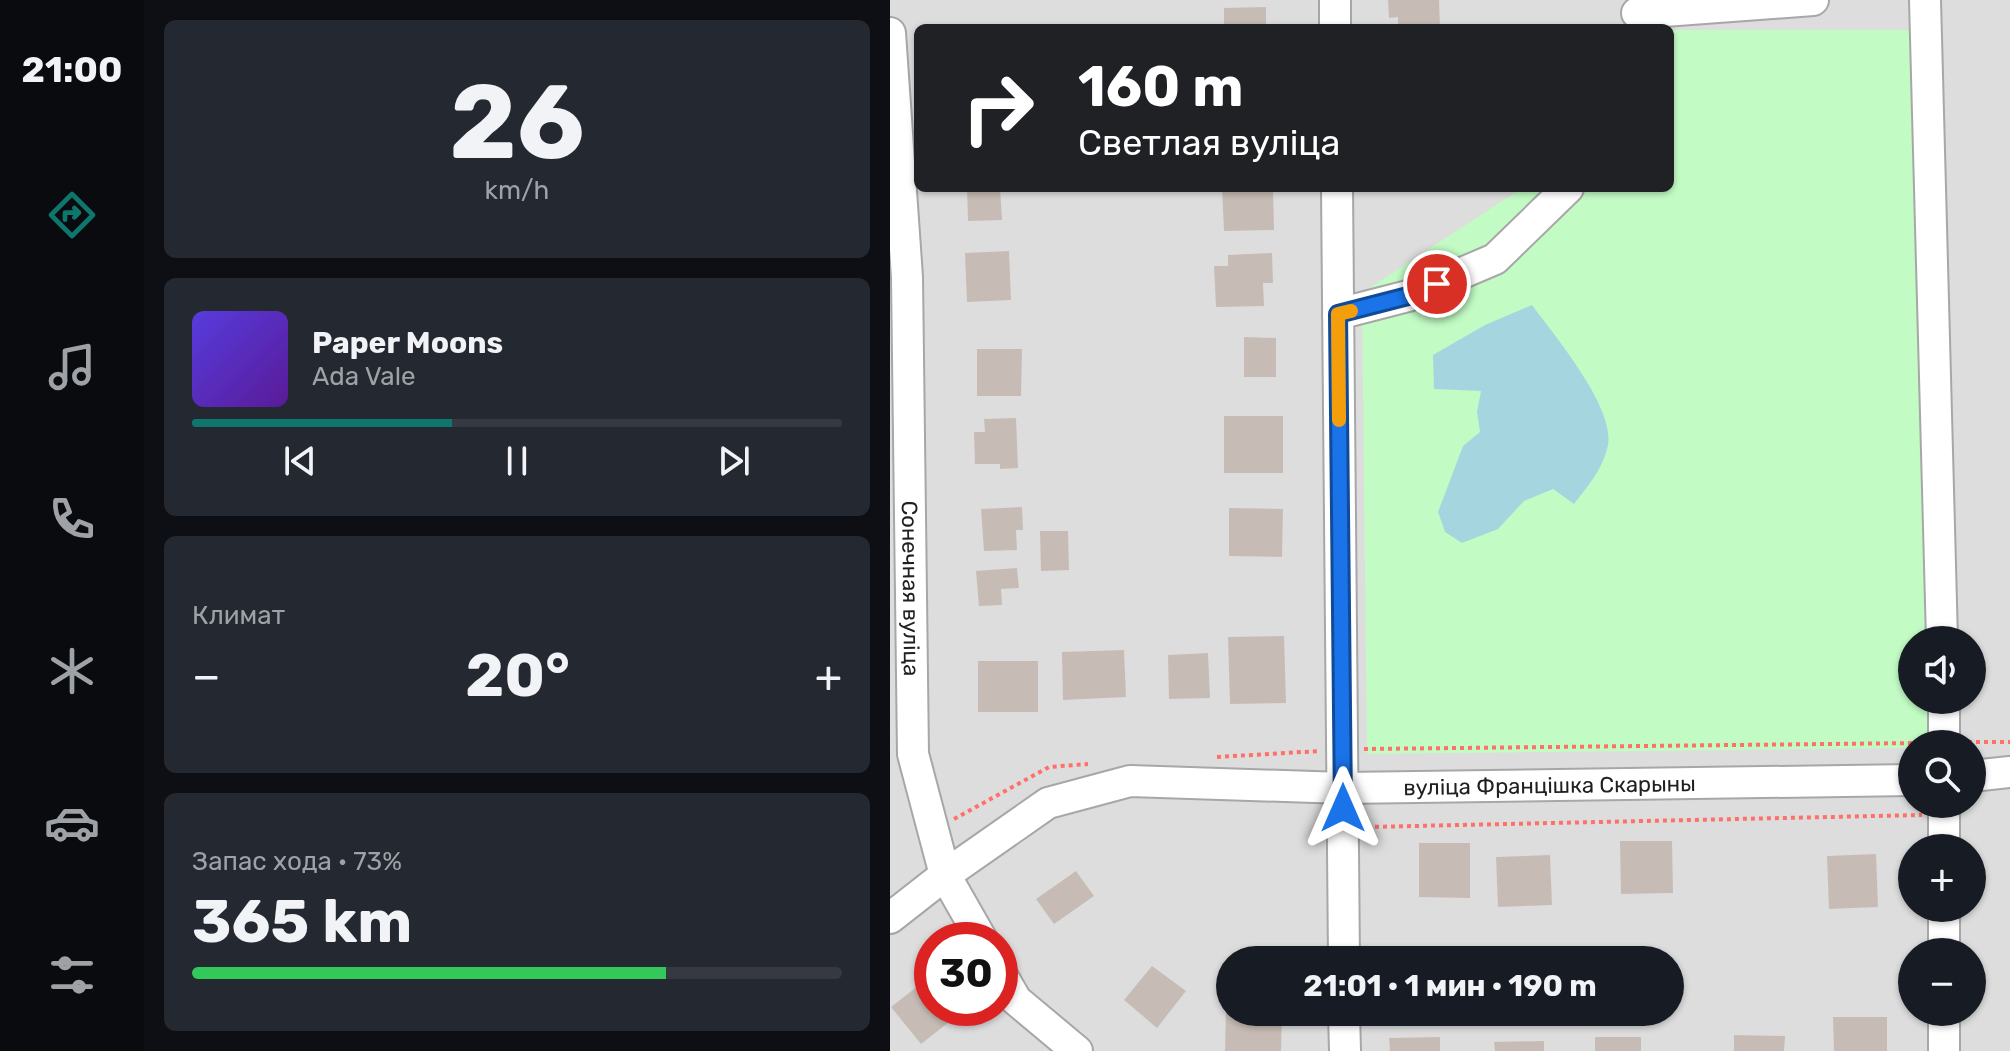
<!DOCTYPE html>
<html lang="ru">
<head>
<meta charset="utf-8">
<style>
  :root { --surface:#171b24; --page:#242831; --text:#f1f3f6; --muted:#9ea1a6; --line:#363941; --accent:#0f766e }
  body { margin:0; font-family:Rubik,sans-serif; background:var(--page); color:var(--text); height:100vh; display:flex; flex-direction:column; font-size:30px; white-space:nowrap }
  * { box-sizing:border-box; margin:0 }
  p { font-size:26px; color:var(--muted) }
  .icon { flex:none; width:44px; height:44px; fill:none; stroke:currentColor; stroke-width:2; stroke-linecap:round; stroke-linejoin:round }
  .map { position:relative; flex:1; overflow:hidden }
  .panel { display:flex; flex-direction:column; gap:20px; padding:20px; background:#0d0f14; width:746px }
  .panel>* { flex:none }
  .guide { position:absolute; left:24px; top:24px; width:760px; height:168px; border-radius:12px; box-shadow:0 2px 6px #0004; background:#202124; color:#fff; overflow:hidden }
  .buttons { position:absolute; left:1008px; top:626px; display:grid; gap:16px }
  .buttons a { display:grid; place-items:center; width:88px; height:88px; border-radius:50%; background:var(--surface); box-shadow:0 2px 6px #0004; font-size:40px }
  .speed { position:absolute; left:24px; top:922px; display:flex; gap:16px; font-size:40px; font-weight:700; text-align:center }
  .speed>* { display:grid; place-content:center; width:104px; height:104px; border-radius:50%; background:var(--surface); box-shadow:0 2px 6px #0004; line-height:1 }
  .speed .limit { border:12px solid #d22; background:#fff; color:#111 }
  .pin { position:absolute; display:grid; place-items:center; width:68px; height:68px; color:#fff; margin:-34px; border:4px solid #fff; border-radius:50%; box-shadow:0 2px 8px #0007 }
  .me { position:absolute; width:88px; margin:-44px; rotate:0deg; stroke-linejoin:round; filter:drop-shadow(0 0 6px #0008) }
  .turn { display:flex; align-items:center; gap:28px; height:168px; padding:0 32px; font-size:36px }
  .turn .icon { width:104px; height:104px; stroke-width:2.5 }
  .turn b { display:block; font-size:56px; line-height:68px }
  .big { font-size:60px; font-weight:700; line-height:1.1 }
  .panel .widget { flex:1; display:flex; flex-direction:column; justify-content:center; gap:12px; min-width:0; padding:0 28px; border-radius:12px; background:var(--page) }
  .panel .dial { align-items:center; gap:0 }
  .dial b { font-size:104px; line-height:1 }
  .song { display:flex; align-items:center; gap:24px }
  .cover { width:96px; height:96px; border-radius:12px; background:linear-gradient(135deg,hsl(250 70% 55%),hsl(270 70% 35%)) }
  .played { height:8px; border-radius:4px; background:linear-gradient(90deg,var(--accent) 40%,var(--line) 40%) }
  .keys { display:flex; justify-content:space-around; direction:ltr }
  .heat { display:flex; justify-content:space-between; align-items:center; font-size:44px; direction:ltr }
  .charge { height:12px; border-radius:6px; background:linear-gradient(90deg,#34c759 73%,var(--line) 0) }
  .trip { position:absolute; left:326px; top:946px; width:468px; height:80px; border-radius:40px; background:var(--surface); box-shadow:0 2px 6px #0004; font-weight:700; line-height:80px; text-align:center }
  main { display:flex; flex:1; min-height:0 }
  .menu { display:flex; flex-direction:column; width:144px; justify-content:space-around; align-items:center; background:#090b0e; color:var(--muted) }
  .menu .icon { width:56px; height:56px }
  .menu .active { color:var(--accent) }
  .menu b { font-size:36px; color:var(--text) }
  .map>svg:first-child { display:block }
  .residential { fill:#dedddd; fill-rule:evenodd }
  .park { fill:#c2fcc4 }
  .water { fill:#a5d6e0 }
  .building { fill:#c6bcb5 }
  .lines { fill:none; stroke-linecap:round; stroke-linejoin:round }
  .minor-casing { stroke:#a7a7a7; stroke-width:34 }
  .path { stroke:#ff7069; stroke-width:4; stroke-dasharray:4 4; stroke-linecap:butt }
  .minor { stroke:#fff; stroke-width:30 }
  .route-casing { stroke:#114b97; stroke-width:20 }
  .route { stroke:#1a73e8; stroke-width:14 }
  .slow { stroke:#f59e0b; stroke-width:14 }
  .labels { text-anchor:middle; stroke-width:8; stroke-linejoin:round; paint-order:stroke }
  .street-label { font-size:22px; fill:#202020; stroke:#fff }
</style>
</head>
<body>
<main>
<nav class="menu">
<b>21:00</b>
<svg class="icon active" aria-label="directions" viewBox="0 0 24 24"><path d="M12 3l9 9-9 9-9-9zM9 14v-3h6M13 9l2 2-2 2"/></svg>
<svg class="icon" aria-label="music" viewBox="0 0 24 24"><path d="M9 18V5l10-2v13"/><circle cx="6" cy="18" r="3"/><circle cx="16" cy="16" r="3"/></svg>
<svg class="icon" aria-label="phone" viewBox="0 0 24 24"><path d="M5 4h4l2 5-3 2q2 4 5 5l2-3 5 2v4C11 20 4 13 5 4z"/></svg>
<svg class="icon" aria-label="climate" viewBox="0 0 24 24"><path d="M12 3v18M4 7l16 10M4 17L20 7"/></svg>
<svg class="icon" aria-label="car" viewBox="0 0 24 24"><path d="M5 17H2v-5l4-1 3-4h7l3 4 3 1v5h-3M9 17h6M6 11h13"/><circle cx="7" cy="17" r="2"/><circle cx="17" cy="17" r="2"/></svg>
<svg class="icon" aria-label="filters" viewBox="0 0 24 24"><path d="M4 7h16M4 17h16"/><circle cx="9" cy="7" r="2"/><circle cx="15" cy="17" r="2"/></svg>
</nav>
<section class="panel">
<div class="widget dial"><b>26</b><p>km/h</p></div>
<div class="widget">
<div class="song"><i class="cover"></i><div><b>Paper Moons</b><p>Ada Vale</p></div></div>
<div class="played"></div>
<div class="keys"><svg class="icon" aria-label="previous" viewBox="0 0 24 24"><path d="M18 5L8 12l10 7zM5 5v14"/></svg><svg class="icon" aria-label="pause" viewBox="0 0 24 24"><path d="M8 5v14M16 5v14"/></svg><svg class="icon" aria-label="next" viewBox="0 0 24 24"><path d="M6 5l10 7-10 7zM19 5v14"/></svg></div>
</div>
<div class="widget"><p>Климат</p>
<div class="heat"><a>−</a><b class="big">20°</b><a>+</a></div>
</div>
<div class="widget"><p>Запас хода · 73%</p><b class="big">365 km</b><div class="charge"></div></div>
</section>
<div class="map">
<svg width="1120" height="1051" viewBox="0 0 1120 1051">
  <rect width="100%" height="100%" fill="#f1ede6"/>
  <path class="residential" d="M0,0H1120V1051H0ZM28,28H780V188H28ZM1022,640H1082V700H1022ZM1022,744H1082V804H1022ZM1022,848H1082V908H1022ZM42,940H110V1008H42ZM1022,952H1082V1012H1022ZM340,960H780V1012H340Z"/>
  <path class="park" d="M780,30H1030L1043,640H1022V700H1045L1046,744H1022V748L477,754L472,293L632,188H780Z"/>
  <path class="water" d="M642,305C664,335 725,407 718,445C713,469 698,486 684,504L663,489L634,501L608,529L572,543L555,532L548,512L573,446L590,432L587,412L591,391L544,389L543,355L595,325Z"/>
  <path class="building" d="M498,0H549L550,28H508V17L499,18Z
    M376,7V28H334V8Z
    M77,188H110L112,220L78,221Z
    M332,188H383L384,230L334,231Z
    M119,251L121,300L77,302L75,253Z
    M382,253L383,283H373L374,306L326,307L324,266H338V255Z
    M354,337L386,338V377H354Z
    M87,349H132L131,396H87Z
    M334,416H393V473H334Z
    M126,418L128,468L110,469V464H85L84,432H95L94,419Z
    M132,507L133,530H126L127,550L94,551L91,509Z
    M339,508L393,509L392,557L339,556Z
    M150,531H178L179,570L151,571Z
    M127,568L129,588L111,589L112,605L89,606L86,571Z
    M394,636L396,703L340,704L338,637Z
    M234,650L236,697L173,700L172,652Z
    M318,653L320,698L279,699L278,655Z
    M88,661H148V712H88Z
    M730,841H782L783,893L731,894Z
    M529,843H580V898L529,897Z
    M986,854L988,907L939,909L937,856Z
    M660,855L662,905L608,907L606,857Z
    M186,871L204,896L164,924L146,899Z
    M262,966L296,991L267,1028L234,1000Z
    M42,975V1008H77L31,1044L1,1007Z
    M336,1011L392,1012L391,1051H335Z
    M943,1017H997V1051H944Z
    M844,1035L895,1036L894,1051H844Z
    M550,1037V1051H500L499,1038Z
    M705,1037H751V1051H705Z
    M654,1041V1051H605L604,1042Z"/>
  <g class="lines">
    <g class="minor-casing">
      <g id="minor">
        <path d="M445,0V28"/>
        <path d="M1035,0L1052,640"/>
        <path d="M747,13L923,0"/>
        <path id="s1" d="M0,33L17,277L23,754L55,875L92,940"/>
        <path d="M447,188L454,960"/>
        <path d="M448,314L518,296L605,259L678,188"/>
        <path d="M1054,700V744"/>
        <path d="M1082,776L1120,772"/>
        <path d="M1054,848V804"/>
        <path id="s2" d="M0,918L55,875L158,803L240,781L453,788L1022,780"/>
        <path d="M1054,952V908"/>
        <path d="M110,972L126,1000L187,1051"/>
        <path d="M454,1012L455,1051"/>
        <path d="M1054,1051V1012"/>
      </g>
    </g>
    <path class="path" d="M1078,742H1120
      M474,749L1030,743
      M327,757L430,751
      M64,819L159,767L198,764
      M477,827L1032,815"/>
    <use href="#minor" class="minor"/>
  </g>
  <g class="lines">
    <g class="route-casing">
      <path id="route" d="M453,808L448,314L518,296L547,284"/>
    </g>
    <use href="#route" class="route"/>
    <path class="slow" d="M449,420L448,314L461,311"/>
  </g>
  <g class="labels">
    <g class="street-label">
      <text dy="8" stroke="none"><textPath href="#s1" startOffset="556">Сонечная вуліца</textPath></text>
      <text dy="8" stroke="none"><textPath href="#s2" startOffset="700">вуліца Францішка Скарыны</textPath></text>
    </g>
  </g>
</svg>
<div class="buttons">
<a><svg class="icon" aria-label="sound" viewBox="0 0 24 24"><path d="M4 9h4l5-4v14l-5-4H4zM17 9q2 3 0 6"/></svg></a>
<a><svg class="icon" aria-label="search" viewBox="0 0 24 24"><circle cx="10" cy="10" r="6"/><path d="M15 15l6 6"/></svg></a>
<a>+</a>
<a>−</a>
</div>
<div class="speed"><div class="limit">30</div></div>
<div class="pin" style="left:547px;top:284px;background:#d93025"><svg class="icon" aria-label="arrive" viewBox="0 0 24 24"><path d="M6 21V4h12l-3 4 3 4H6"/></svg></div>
<svg class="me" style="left:453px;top:808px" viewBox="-20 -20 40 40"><path d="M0-17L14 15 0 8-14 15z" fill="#1a73e8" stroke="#fff" stroke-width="4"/></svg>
<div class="trip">21:01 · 1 мин · 190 m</div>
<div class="guide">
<div class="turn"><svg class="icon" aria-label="right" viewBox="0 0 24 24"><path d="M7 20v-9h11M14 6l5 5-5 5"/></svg><div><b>160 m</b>Светлая вуліца</div></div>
</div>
</div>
</main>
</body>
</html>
